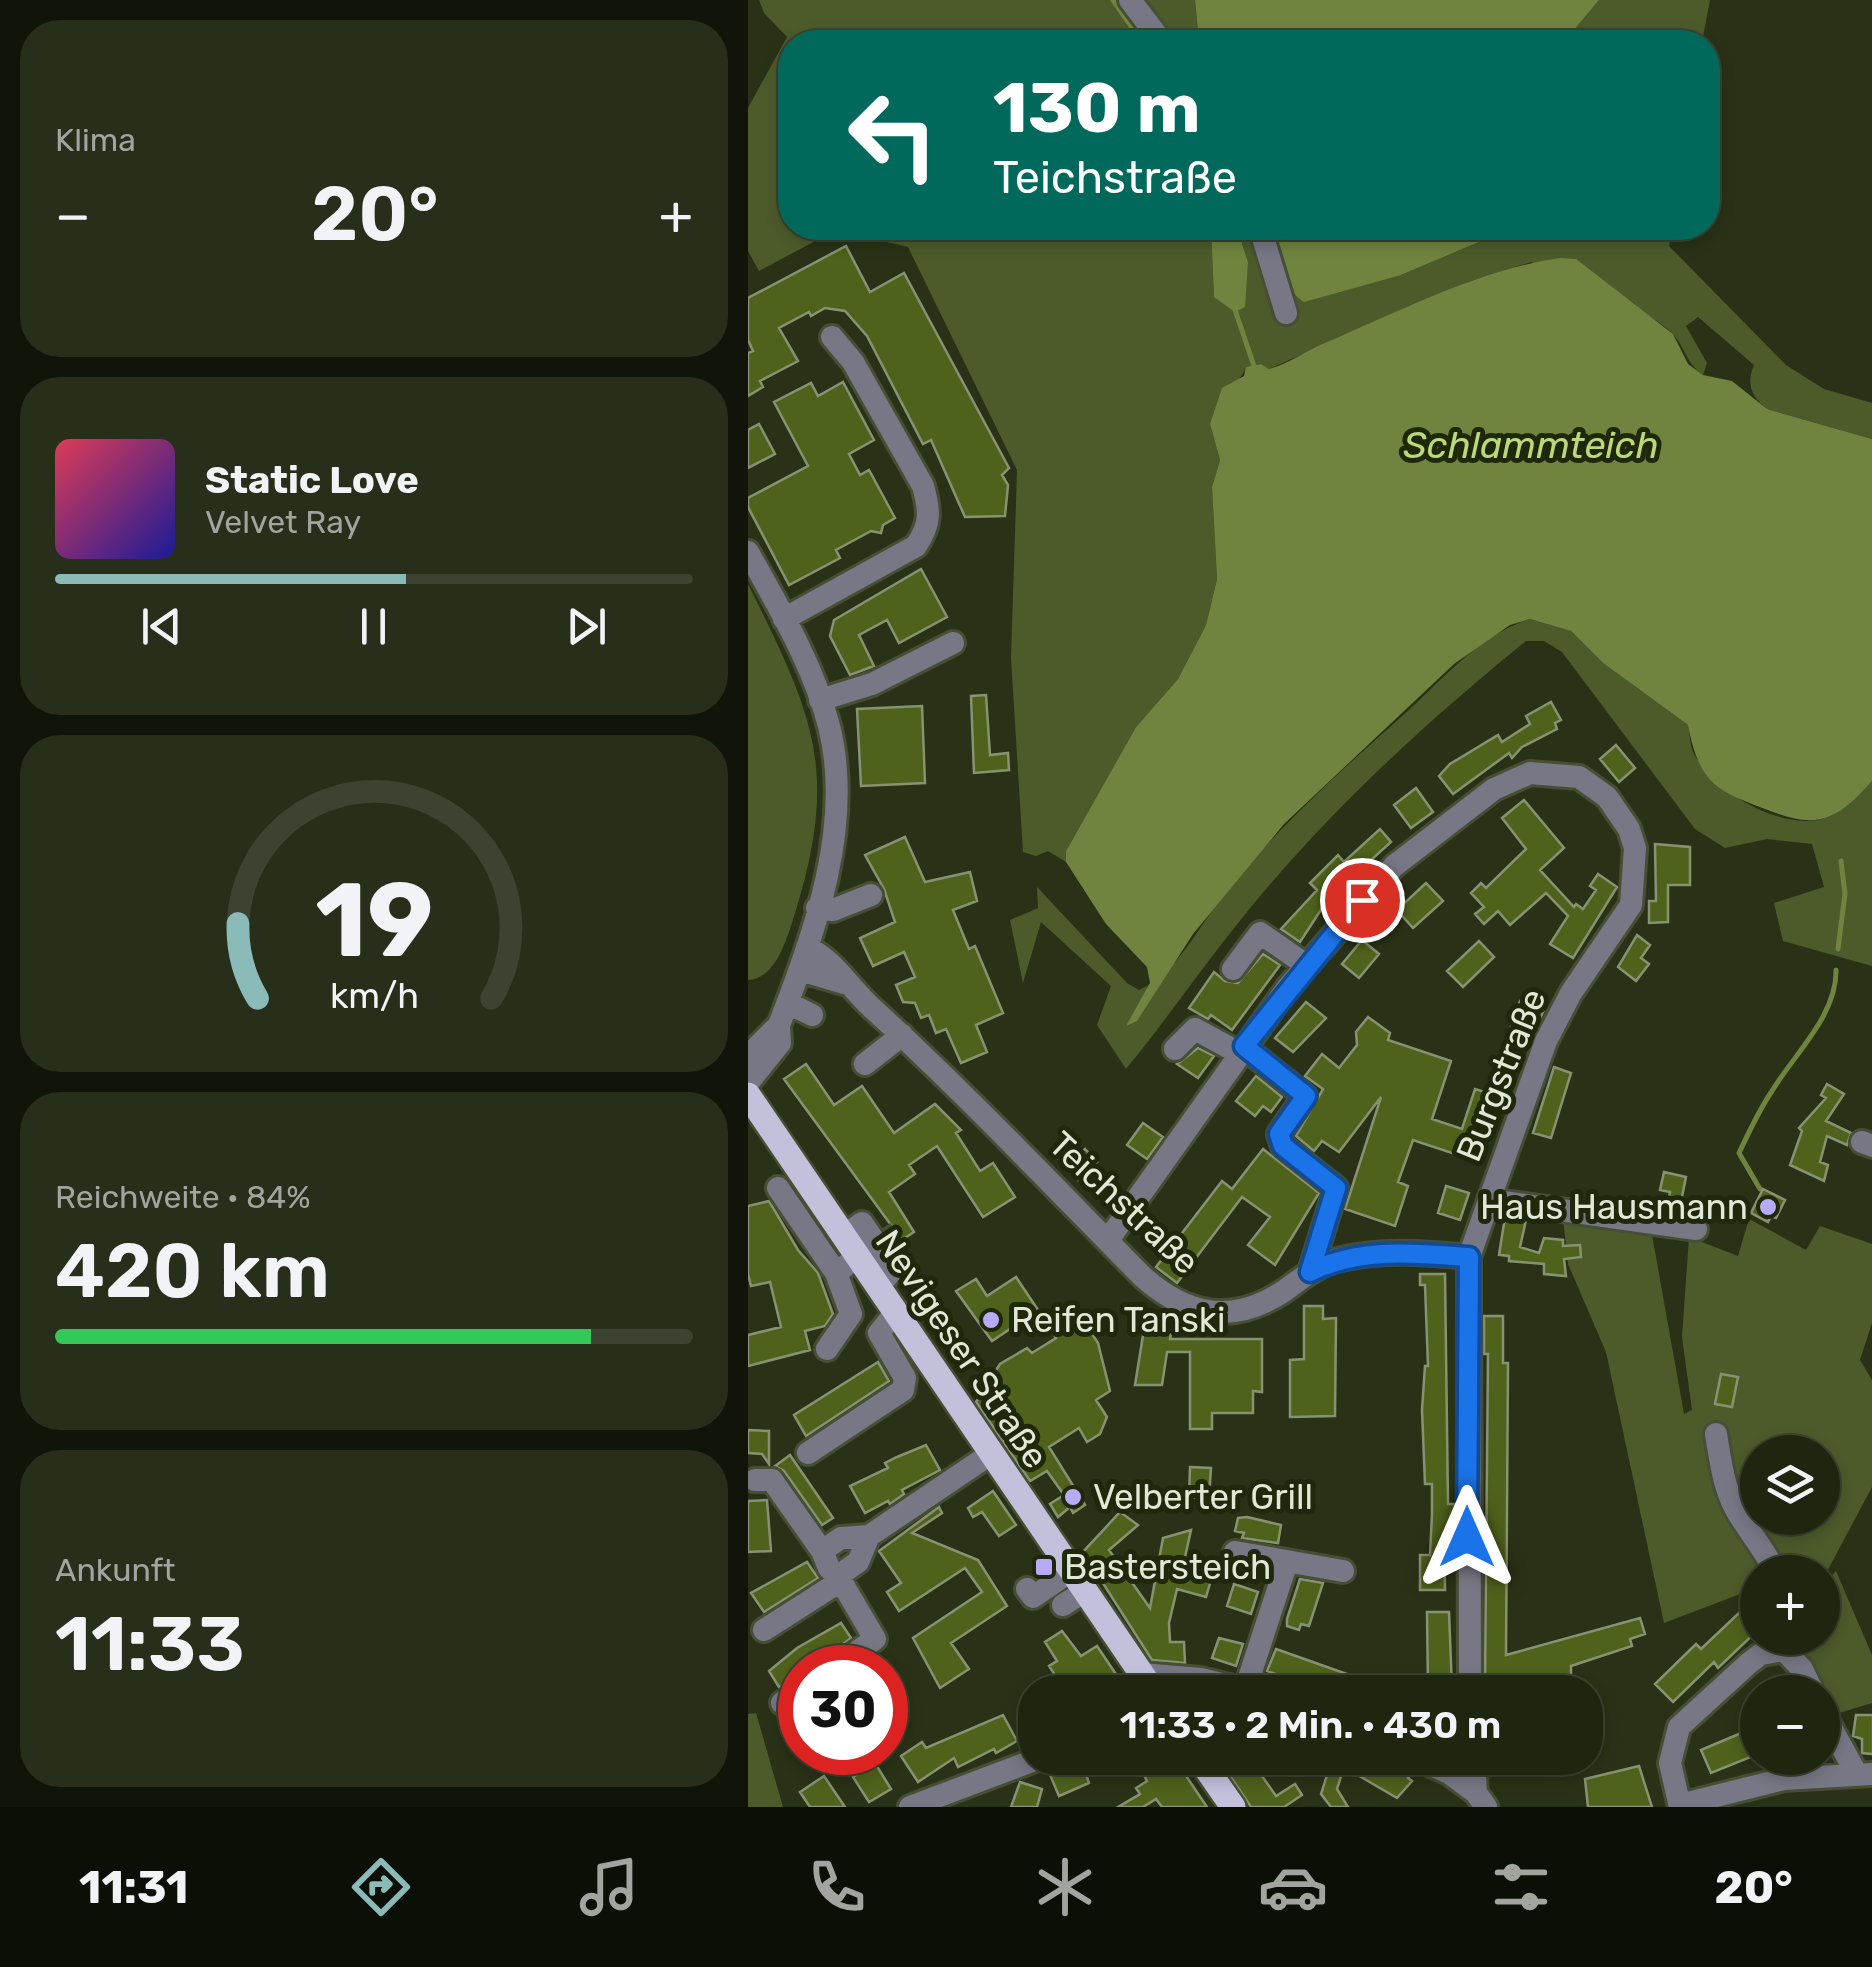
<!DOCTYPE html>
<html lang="de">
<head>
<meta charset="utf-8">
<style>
  :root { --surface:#1f2610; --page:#272e19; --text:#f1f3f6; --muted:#a1a59f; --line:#3c4330; --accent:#8bbbb9 }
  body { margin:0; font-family:Rubik,sans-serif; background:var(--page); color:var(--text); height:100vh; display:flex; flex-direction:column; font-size:38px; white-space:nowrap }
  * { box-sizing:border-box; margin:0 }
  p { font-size:32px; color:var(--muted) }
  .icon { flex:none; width:55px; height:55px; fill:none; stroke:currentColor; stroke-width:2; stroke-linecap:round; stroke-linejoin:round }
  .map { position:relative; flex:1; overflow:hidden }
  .details { display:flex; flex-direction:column; gap:20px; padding:20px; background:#111509; width:748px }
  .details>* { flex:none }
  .banner { position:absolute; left:30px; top:30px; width:942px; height:210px; border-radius:40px; box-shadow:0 5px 15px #0003,0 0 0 2px var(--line); background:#00695c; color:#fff; overflow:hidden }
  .fabs { position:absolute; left:992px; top:1435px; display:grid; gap:20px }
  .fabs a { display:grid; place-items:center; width:100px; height:100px; border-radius:50%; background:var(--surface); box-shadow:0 5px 15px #0003,0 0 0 2px var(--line); font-size:50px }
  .speed { position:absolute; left:30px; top:1645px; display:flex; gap:20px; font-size:50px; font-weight:700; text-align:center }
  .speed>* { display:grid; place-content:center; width:130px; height:130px; border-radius:50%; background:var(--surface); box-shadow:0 5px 15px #0003,0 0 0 2px var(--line); line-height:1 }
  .speed .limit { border:15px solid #d22; background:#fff; color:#111 }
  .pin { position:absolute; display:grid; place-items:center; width:85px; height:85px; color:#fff; margin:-42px; border:5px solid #fff; border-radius:50%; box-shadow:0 2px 10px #0007 }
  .me { position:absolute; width:110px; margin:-55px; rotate:0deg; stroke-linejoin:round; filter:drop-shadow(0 0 8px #0008) }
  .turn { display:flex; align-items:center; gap:35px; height:210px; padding:0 50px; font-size:45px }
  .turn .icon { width:130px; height:130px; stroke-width:2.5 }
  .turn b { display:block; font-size:70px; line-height:85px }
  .big { font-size:75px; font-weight:600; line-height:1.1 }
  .details .card { flex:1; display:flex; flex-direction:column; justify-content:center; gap:15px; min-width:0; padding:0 35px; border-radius:40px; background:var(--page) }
  .details .dial { align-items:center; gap:0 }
  .dial svg { height:260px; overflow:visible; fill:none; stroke:var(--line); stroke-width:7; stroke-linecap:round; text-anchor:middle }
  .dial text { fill:var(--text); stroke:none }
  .song { display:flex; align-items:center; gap:30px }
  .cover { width:120px; height:120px; border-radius:15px; background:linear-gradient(135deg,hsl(350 70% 55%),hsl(240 70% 35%)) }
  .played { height:10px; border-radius:5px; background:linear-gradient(90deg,var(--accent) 55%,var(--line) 55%) }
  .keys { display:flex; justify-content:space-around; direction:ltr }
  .heat { display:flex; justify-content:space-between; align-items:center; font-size:55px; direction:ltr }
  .charge { height:15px; border-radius:8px; background:linear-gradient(90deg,#34c759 84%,var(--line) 0) }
  .trip { position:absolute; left:270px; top:1675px; width:585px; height:100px; border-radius:40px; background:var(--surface); box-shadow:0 5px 15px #0003,0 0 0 2px var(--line); font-weight:600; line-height:100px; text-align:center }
  .menu { display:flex; height:160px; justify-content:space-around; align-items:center; background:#0c0f06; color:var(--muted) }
  .menu .icon { width:70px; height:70px }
  .menu .active { color:var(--accent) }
  .menu b { font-size:45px; color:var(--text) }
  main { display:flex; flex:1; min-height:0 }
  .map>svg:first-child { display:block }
  .green { fill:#4d5b2b; fill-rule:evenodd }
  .water { fill:#70843f }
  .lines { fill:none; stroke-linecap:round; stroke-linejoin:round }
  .stream { stroke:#70843f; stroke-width:5 }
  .building { fill:#4f621b; stroke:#889273; stroke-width:2.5 }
  .minor-tunnel { stroke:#454d33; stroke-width:22; stroke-dasharray:22 11; stroke-linecap:butt }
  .minor-casing { stroke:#464f35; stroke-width:28 }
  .major-casing { stroke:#464f35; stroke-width:30 }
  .minor { stroke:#787785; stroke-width:22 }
  .major { stroke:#c3c0dc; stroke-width:25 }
  .route-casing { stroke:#114b97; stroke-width:25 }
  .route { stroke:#1a73e8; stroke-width:18 }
  .poi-dot { fill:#b7abf8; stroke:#20280c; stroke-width:4 }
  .labels { text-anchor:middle; stroke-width:10; stroke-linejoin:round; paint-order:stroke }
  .street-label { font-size:35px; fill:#e1e8d6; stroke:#20280c }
  .poi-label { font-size:35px; fill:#e1e8d6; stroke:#20280c; text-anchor:start }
  .water-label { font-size:38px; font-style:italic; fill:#bcd978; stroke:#20280c }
</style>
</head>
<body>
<main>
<section class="details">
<div class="card"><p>Klima</p>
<div class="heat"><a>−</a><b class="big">20°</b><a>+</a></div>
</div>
<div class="card">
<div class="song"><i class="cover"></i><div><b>Static Love</b><p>Velvet Ray</p></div></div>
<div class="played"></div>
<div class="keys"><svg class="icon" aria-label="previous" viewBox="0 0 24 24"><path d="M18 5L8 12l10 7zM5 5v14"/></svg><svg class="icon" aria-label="pause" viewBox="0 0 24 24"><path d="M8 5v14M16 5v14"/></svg><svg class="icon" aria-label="next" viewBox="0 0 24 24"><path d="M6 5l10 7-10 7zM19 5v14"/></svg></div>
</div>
<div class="card dial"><svg viewBox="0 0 100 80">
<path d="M14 69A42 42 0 1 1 86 69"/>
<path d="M14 69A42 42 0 0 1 8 46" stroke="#8bbbb9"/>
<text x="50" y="56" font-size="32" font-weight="700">19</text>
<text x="50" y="72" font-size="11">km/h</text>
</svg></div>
<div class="card"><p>Reichweite · 84%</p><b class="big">420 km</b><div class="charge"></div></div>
<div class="card"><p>Ankunft</p><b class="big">11:33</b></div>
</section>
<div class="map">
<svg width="1125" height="1807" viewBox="0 0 1125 1807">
  <rect width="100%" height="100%" fill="#293216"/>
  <path class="green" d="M11,0H447L451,42H42V228H463L466,297L500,262L489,228H524L532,274L653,275L764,228H924L921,246L1038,365L1076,389L1124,403V439L1019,409C1003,396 998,384 1006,365L950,317L938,326L959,363L955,375C938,363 937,347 924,333C899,307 818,279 783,262L723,281L521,369L513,364L499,367L462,424L472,460L464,487L469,579L458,625L430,679L388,727L318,851V862L300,851L288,856L275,852L263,658L269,470L160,247L88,230L11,271L0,251V108L39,37L16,13Z
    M851,0H962L954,42H816Z
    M0,584C68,720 92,773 44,923C37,944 26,979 0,980Z
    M782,619L823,631L855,663L940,725C942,734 942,748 947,756C967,792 1032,830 1074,819C1096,812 1109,796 1124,781V966L1035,941L1026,903L1076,887L1064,844L1019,839L977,848L947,829L814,652L796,641H778C677,723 581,811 499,912C457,963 420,1018 378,1069L349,1025L363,986L293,922L275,983L262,920L290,908L289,887L379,983L391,990C430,974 454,920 481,888C535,822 597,767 661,710C698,676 732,635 782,619Z
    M815,1218L903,1229L936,1414L944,1410L934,1337L941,1237L990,1256L1001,1219L1058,1250L1072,1226L1124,1244V1323L1112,1360L1124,1380V1487L1075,1579V1572H1010V1596L1000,1591L916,1623L858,1352L820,1264ZM1010,1452H1075V1518H1010Z
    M1088,1571L1124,1655V1703L1091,1713L1048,1638H1075V1585Z
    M8,1713L35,1807H0V1714Z"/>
  <path class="water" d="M447,0H851L816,42H451Z
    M463,228H489L500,262L497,307L487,312L466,297Z
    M524,228H764L653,275L556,302C530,284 529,257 524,228Z
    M812,258L828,259L925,334L940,364L955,375L984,381L1019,409L1124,439V781C1112,794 1099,809 1082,816C1064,824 1045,819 1028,813C973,792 952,789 940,725L855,663L823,631L782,619L762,625L706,664L536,824L445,934L389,1021L378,1026L402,983L399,967L358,924L318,862V851L388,727L430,679L458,625L469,579L464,487L472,460L462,424L474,388L496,376L498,367L513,364L521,369C542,363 558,351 577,343C653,311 730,270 812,258Z"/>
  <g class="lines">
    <path class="stream" d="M365,0L394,42
      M486,307L506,366
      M1090,949L1097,894L1093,861
      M1012,1189L991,1153C1001,1132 1011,1110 1024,1091C1047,1053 1089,1015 1088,970"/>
  </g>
  <path class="building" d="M98,246L122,292L156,273L261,468L254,475L260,485L257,516L217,517L183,440L175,444L119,336L97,311L77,308L63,316L61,312L31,328L50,361L12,381L15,387L0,396V353L5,351L0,340V298Z
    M95,382L126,440L101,454L112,475L121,470L147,518L135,525L133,533L123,531L88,550L92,558L41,585L0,507V498L60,466L26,402L63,383L70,396Z
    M11,424L27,454L0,468V430Z
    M173,569L199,617L151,643L139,620L111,635L126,666L102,675L82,636L86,620Z
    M238,695L242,755L260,753L261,770L226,773L223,696Z
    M803,702L813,720L807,723L809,729L774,747L764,758L761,753L705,794L691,776L702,764L750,735L754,742L782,724L778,716Z
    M174,706L177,783L113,786L109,709Z
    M868,745L887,768L871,782L852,759Z
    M668,788L685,812L663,828L646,805Z
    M776,800L816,848L792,870L826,907L828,904L835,909L848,890L842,886L850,874L869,887L825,958L802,944L820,916L798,893L762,925L750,911L736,924L727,914L736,907L723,893L733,883L738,888L778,849L754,818Z
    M632,829L643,842L580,899L552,942L533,929L569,890L562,883L590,855L596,862Z
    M157,837L177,882L222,872L229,901L205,910L221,949L227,946L255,1013L228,1025L239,1052L213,1063L198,1029L188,1033L181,1015L173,1018L167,1003L155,1002L148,985L167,977L156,952L125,966L112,938L147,922L136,889L117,855Z
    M907,844L942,847V885H920V922L901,923V901H908Z
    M678,883L695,901L665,928L649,910Z
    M889,935L902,945L893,958L901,964L888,981L870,967Z
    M614,940L631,954L611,978L594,964Z
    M731,941L746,957L715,987L699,971Z
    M515,954L532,965L484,1030L463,1015L460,1019L441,1008L466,972L477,981L490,983Z
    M772,1001L796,1010L784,1035L778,1038L761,1032Z
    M558,1002L578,1018L545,1052L527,1038Z
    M620,1017L642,1033L640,1040L703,1061L684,1119L714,1129L727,1089L750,1096L728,1161L665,1140L650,1182L660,1186L647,1226L597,1209L633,1097L591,1152L574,1141L566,1151L548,1136L575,1089L557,1076L574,1054L591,1068L609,1045L608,1032Z
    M450,1048L466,1056L450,1078L429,1064Z
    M58,1064L86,1105L114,1086L146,1133L187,1104L213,1130L208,1133L232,1171L245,1163L267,1197L235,1217L189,1146L161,1165L167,1174L141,1192L166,1232L154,1240L36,1079Z
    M806,1067L823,1073L803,1138L785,1133Z
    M508,1076L534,1097L523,1112L515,1106L507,1116L488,1101Z
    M1079,1084L1096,1094L1078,1121L1103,1133L1099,1145L1079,1136L1072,1162L1080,1165L1076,1181L1042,1165L1054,1131L1051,1128L1078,1098L1073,1095Z
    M395,1123L415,1137L399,1159L379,1145Z
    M318,1146L327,1158L337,1149L349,1162L330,1180L308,1156Z
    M515,1149L571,1193L527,1265L500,1245L522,1217L494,1197L429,1283L408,1267L474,1181L484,1189Z
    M916,1172L938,1177L933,1202L942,1204L941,1213L918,1210L922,1192L912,1190Z
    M698,1186L721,1193L712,1220L690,1213Z
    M1015,1189L1037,1200L1028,1218L1023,1216L1020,1222L1003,1213Z
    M21,1201L50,1250L70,1273L85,1314L77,1326L57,1331L62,1350L0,1366V1335L33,1327L22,1282L3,1286L0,1274V1206Z
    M757,1217L778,1220L772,1247L791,1253L796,1238L815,1240V1246L832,1245L833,1257L816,1259L818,1276L796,1274V1264L761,1261V1256L751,1255Z
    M672,1274H697L700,1504H707V1543L696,1544L697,1590H672V1555H682L684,1514V1484H677L674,1410L677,1366H680L677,1285H672Z
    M268,1277L290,1310L244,1341L208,1291L228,1279L239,1296Z
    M556,1306H575V1319L588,1318L587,1416L542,1417V1360L556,1359Z
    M327,1308L350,1343L362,1391L348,1400L359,1417L352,1434L339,1442L331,1428L301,1447L337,1505L325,1513L322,1507L310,1517L302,1504L316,1495L299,1471L282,1481L228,1402L252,1364L279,1348L284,1353L308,1338L299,1324Z
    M736,1316H755V1363H760L758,1655L892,1618L897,1634L882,1639L884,1646L823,1666V1692H784L780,1679L762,1684L737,1682L740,1354H736Z
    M396,1329L423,1334L422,1339H514V1392L505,1391V1413H464V1429H442V1352H419L414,1385H387Z
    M130,1362L141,1381L58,1436L46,1415Z
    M973,1374L990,1377L984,1407L967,1404Z
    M0,1430L21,1431V1464L14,1454L0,1453Z
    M178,1445L192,1470L154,1490L156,1494L142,1504L140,1501L117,1513L102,1486L140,1468L137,1463L149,1457Z
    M42,1455L85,1518L74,1525L36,1471L27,1466Z
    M442,1467L463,1468L461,1498L441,1497Z
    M245,1491L268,1525L251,1536L234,1512L225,1517L220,1508Z
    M19,1500L23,1551L0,1552V1501Z
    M191,1507L194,1513L164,1533L230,1560L259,1606L203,1643L221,1669L192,1688L165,1638L234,1592L217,1568L151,1611L139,1592L153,1583L131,1551Z
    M372,1512L390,1525L361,1550L402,1608L415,1538L443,1530L437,1557L451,1560L447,1576L463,1580L458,1597L429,1589L421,1623L422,1642H436L437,1663L404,1660L335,1552Z
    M499,1517L533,1525L530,1543L494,1538L496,1533L487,1531L490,1518Z
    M59,1562L70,1578L16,1612L3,1593Z
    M552,1579L575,1583L561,1626L553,1624L551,1630L539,1626V1619Z
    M486,1584L510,1592L503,1614L479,1606Z
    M993,1611L1010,1630L970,1668L966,1662L925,1702L907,1684L948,1644L953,1649Z
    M679,1612H701L704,1689L680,1690Z
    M93,1623L103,1638L73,1661L52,1668V1676L31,1687L21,1671L49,1648Z
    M314,1631L333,1656L349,1646L380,1692H318L301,1666L309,1661L297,1642Z
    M471,1638L495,1644L488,1666L464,1658Z
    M528,1649L627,1684L632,1675L643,1680L638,1688L646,1692H581L519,1671Z
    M255,1715L269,1741L248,1753L246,1749L210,1767L206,1758L170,1782L153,1756L174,1742L178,1748Z
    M1108,1715H1125V1754L1114,1753V1739L1105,1736Z
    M1005,1728L1010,1754L963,1773L953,1750Z
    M324,1758H367L339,1777L341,1783L311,1796L300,1770Z
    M387,1758H426L459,1807H414L408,1799L395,1807H370L392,1794L388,1788L399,1781Z
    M470,1758H520L507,1766L528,1796L547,1784L554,1795L536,1807H503Z
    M552,1758H635L664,1773L660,1778L664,1781L649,1798L596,1767L589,1789L600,1807H583L573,1794L581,1769Z
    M127,1763L143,1789L121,1802L105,1777Z
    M891,1766L904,1807H840L837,1779Z
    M76,1776L97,1807H62L52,1792Z
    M272,1782L294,1789L289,1807H263Z"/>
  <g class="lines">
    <path class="minor-tunnel" d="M133,1229L149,1253"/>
    <g class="minor-casing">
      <path id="minor" d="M382,0L414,42
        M512,228L538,313
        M0,552C31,608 65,664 81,726C106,825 66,934 31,1025L32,1043L0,1083
        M36,619L168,546C183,524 182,511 175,486L105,362L84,337
        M72,700L124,684L205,643
        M69,908L85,910L123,895
        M59,947C87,961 101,987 124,1008C218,1094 306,1187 395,1277C439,1316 485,1325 536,1291C553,1279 569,1265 589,1260C633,1249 676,1253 721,1257
        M485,969L512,933L558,965
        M52,970L96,983
        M40,1003L64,1015
        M496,1047L557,1096L531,1134L535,1146L588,1188L562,1272
        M427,1049L447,1029L491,1053
        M0,1056L31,1025
        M117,1064L154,1035
        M1114,1142L1125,1146
        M30,1188L88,1273L109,1257
        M741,1200L948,1229
        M95,1236L114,1223L145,1269L130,1288
        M360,1240L540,987L646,866L746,789L782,773L831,777L859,797L881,829L887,848L883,905L823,993L798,1041L721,1257L722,1692
        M79,1349L103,1314L88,1273
        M968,1434C973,1464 976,1493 993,1518C1005,1537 1018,1552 1027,1572
        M60,1453L155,1390L157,1378L131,1333L147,1313
        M7,1480H24L74,1551
        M121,1536L110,1562L90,1576L81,1568L74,1551L93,1538L121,1536L244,1453
        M487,1552L595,1571
        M279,1589L285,1597L323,1571
        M315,1605L337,1591
        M16,1630L91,1582
        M86,1668L127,1639L90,1576
        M393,1674L453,1679L506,1692
        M497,1690L539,1562
        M34,1703L52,1691
        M1075,1713L1107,1771
        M667,1758L701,1773L728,1793
        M726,1758L728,1793L738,1807
        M932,1805L1036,1779L1125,1774
        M162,1807L292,1758
        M932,1807L922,1763L931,1727L1001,1663L1013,1654L1036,1650L1054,1669L1065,1692"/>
    </g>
    <g class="major-casing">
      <path id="major" d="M0,1095L406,1692
        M451,1758L485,1807"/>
    </g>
    <use href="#minor" class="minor"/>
    <use href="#major" class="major"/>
  </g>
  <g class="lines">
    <g class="route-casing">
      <path id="route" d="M614,900L496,1046L558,1096L531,1134L535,1146L588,1188L562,1272C613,1247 665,1253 721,1257L719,1537"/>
    </g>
    <use href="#route" class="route"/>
  </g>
  <g class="poi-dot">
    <circle cx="1020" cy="1207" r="10"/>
    <circle cx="243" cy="1320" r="10"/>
    <circle cx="325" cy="1497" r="10"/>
    <rect x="286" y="1557" width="20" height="20" rx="5"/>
  </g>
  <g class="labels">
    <g class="street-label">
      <text transform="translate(753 1075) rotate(-68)" y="12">Burgstraße</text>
      <text transform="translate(376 1203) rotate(43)" y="12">Teichstraße</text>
      <text transform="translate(214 1349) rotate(56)" y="12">Nevigeser Straße</text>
    </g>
    <g class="poi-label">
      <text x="1000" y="1219" text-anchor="end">Haus Hausmann</text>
      <text x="263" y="1332">Reifen Tanski</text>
      <text x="345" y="1509">Velberter Grill</text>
      <text x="316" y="1579">Bastersteich</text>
    </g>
    <g class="water-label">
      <text x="783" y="458">Schlammteich</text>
    </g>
  </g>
</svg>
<div class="fabs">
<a><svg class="icon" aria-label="layers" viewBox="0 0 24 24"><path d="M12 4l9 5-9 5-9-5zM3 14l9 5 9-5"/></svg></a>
<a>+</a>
<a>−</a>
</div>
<div class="speed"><div class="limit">30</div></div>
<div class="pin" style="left:614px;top:900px;background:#d93025"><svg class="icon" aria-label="arrive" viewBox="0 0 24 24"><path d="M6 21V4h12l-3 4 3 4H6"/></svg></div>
<svg class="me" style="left:719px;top:1537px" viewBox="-20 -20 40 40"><path d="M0-17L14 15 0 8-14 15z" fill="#1a73e8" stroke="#fff" stroke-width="4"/></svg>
<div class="trip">11:33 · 2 Min. · 430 m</div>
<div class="banner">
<div class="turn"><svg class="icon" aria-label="left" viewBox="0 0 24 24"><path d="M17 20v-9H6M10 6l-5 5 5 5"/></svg><div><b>130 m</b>Teichstraße</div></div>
</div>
</div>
</main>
<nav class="menu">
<b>11:31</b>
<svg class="icon active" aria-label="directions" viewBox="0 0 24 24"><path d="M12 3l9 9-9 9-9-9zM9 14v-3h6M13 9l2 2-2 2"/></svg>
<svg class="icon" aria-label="music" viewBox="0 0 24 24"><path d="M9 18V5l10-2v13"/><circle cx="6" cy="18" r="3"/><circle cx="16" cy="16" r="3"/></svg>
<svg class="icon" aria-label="phone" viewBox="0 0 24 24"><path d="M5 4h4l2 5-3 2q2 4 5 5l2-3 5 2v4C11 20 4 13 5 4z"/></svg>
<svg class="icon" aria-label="climate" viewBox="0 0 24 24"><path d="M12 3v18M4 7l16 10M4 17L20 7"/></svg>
<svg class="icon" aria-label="car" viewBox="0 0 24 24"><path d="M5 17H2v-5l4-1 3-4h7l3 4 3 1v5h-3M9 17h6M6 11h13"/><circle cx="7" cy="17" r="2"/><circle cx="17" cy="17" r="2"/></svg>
<svg class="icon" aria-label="filters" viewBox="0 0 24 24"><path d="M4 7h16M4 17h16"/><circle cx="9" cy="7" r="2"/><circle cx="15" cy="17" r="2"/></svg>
<b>20°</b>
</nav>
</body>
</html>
